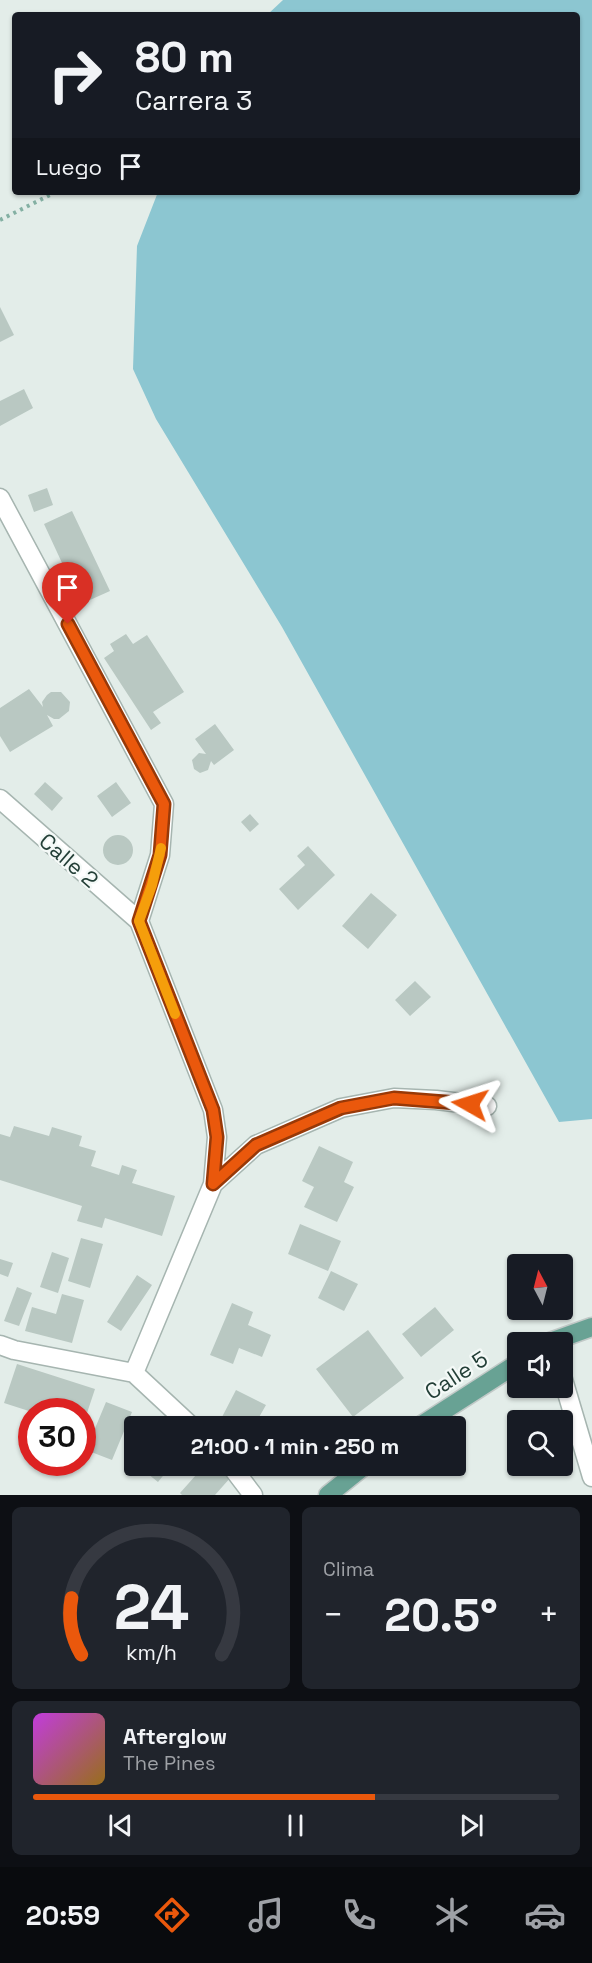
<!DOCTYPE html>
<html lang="es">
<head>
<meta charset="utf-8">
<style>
  :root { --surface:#171b24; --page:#20242c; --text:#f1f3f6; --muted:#9ea1a6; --line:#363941; --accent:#ea580c }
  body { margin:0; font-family:"Space Grotesk",sans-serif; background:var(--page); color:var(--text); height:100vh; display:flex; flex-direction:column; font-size:22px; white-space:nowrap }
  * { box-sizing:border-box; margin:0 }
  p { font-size:20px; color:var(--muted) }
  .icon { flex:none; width:33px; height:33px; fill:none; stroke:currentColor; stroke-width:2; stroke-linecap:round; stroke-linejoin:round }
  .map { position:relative; height:1495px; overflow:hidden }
  .sheet { display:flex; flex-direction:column; gap:12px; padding:12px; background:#0d0f14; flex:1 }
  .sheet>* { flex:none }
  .guide { position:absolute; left:12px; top:12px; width:568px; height:183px; border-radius:6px; box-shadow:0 2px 4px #0004; background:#171b24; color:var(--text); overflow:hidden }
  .needle { width:39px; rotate:353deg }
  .tools { position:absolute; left:507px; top:1254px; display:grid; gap:12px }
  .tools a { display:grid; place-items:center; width:66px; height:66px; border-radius:6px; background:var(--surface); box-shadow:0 2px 4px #0004; font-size:30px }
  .speed { position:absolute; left:18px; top:1398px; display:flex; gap:12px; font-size:30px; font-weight:700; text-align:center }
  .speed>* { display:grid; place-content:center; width:78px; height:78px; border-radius:50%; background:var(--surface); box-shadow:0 2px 4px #0004; line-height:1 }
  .speed .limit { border:9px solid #d22; background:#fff; color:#111 }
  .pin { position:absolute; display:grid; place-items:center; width:51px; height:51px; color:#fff; margin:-62px -26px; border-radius:50% 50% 50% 0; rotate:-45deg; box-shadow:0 0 6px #0007 }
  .pin .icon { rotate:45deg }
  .me { position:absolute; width:66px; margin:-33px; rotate:276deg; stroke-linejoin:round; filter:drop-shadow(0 0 4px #0008) }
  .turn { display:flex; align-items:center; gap:21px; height:126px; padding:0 24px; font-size:27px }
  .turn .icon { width:78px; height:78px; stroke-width:2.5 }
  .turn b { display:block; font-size:42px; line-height:51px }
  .then { display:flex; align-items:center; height:57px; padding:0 24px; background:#0003; gap:12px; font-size:22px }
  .big { font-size:45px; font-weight:600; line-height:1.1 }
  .sheet .tile { flex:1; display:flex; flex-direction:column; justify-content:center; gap:9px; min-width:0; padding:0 21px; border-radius:9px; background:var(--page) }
  .sheet .dial { align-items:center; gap:0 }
  .dial svg { height:156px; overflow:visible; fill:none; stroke:var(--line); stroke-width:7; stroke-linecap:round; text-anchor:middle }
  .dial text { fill:var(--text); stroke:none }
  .song { display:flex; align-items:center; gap:18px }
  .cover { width:72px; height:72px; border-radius:9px; background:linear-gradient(135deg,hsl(290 70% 55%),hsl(40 70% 35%)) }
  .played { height:6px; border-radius:3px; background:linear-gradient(90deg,var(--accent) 65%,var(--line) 65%) }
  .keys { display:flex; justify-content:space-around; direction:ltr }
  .heat { display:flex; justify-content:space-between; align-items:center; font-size:33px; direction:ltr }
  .sheet .tiles { flex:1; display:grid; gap:12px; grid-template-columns:1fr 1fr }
  .tile:last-child { grid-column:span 2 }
  .trip { position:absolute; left:124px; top:1416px; width:342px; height:60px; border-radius:6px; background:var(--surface); box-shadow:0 2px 4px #0004; font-weight:600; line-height:60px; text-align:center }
  .menu { display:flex; height:96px; justify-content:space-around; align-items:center; background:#090b0e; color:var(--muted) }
  .menu .icon { width:42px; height:42px }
  .menu .active { color:var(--accent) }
  .menu b { font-size:27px; color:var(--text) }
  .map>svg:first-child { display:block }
  .water { fill:#8cc6d1 }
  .building { fill:#b9c8c2 }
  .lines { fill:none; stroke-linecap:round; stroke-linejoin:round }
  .minor-casing { stroke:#a6b5b0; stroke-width:21 }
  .major-casing { stroke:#c1c9c7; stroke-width:21 }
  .path { stroke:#84b0a3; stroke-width:4; stroke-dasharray:3 4.5; stroke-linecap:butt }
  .minor { stroke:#fff; stroke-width:18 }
  .major { stroke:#68a294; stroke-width:18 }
  .route-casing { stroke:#983908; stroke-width:15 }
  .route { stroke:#ea580c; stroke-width:10 }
  .slow { stroke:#f59e0b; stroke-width:10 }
  .labels { text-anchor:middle; stroke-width:4.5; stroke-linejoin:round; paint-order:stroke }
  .street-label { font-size:22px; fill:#233f37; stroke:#f4f9f7 }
</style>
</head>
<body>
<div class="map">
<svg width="592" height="1495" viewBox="0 0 592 1495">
  <rect width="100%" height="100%" fill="#e3ede9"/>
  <path class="water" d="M283,0H592V1119L559,1122L282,627L156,419L133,369L137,246L158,192H578V15H267Z"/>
  <path class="building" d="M0,307L14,335L0,342Z
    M24,389L33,408L0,426V401Z
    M47,488L53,505L34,512L28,495Z
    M72,511L110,591L81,604L44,524Z
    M126,634L133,644L147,635L184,692L153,712L161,723L151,730L104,658L114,651L110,644Z
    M29,689L43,707L42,702L47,695L51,692H61L70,702L69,711L59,719H54L47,715L53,726L10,752L0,736V708Z
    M215,724L234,750L214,765L211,761L208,770L200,773L194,769L192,760L199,753L206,754L195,739Z
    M45,782L63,798L52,811L34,794Z
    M116,782L131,803L112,817L97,796Z
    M250,814L259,824L250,832L241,822Z
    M103 850a15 15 0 1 1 30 0a15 15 0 1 1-30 0Z
    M308,846L335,875L298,910L279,889L305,865L297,856Z
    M371,893L397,915L368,949L342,926Z
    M415,981L431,997L410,1016L395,1000Z
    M14,1126L49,1136L52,1127L82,1136L79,1146L96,1151L91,1166L119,1175L122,1165L137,1170L132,1183L175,1196L162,1236L105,1218L102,1228L77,1221L82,1206L0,1180V1134L10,1137Z
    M319,1146L353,1162L344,1182L354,1187L337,1222L304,1207L314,1187L302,1181Z
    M300,1224L341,1241L328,1271L288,1254Z
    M81,1238L103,1244L90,1288L68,1281Z
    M52,1252L69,1258L58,1293L40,1287Z
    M0,1259L13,1263L8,1277L0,1274Z
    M331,1271L358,1284L344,1311L318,1298Z
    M137,1275L152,1285L121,1331L107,1322Z
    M17,1287L32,1293L19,1326L4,1321Z
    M62,1294L84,1300L72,1343L25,1331L32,1307L56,1314Z
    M232,1303L253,1312L248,1325L271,1335L262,1357L239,1348L233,1364L210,1355Z
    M435,1307L454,1330L421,1357L402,1334Z
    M368,1330L404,1378L353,1417L316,1369Z
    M17,1364L95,1389L83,1425L82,1412H32L4,1403Z
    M236,1390L266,1405L254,1426H239L222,1417Z
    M106,1402L132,1412L112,1460L86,1450Z
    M147,1466H171L158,1482L143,1470Z
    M204,1466H218L231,1477L215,1495H182L180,1493Z"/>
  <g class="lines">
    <g class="minor-casing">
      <path id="minor" d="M0,498L164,804L160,855L139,921L213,1110L217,1137L213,1184
        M0,799L139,921
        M0,1345L14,1350L134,1373L191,1426
        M134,1373L213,1184L256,1145L341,1108L394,1098L436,1100L487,1106
        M562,1376L592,1477
        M231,1466L253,1495"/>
    </g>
    <g class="major-casing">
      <path id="major" d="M550,1342L592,1327
        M420,1426L518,1363
        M328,1495L364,1466"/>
    </g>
    <path class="path" d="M0,220L56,192"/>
    <use href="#minor" class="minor"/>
    <use href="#major" class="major"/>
  </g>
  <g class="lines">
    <g class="route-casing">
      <path id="route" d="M68,624L164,804L160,855L139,921L213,1110L217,1137L213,1184L256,1145L341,1108L394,1098L470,1104"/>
    </g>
    <use href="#route" class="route"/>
    <path class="slow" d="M161,848L152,885L139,921L175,1014"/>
  </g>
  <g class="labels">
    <g class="street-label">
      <text transform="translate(69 860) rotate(41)" y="8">Calle 2</text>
      <text transform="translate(456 1375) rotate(-33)" y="8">Calle 5</text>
    </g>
  </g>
</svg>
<div class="tools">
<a><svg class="needle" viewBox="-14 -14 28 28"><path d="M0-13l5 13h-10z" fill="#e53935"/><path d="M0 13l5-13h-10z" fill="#9ea1a6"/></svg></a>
<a><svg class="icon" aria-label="sound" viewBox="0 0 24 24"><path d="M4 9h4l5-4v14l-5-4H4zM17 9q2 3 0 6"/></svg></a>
<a><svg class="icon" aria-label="search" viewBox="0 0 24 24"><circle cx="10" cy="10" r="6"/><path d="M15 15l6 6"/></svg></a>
</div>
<div class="speed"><div class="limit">30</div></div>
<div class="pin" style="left:68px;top:624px;background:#d93025"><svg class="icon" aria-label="arrive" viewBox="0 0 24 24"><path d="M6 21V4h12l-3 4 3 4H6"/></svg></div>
<svg class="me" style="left:470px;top:1104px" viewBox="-20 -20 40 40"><path d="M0-17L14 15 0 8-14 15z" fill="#ea580c" stroke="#fff" stroke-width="4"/></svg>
<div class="trip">21:00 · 1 min · 250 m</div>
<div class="guide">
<div class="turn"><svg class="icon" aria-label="right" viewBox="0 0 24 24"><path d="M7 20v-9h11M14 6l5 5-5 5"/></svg><div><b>80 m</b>Carrera 3</div></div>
<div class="then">Luego<svg class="icon" aria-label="arrive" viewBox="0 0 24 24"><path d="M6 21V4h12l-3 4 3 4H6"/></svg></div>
</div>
</div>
<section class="sheet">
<div class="tiles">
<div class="tile dial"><svg viewBox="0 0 100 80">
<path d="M14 69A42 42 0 1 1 86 69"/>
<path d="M14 69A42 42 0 0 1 9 40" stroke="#ea580c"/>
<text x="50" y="56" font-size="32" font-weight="700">24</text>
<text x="50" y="72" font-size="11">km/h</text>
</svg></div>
<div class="tile"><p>Clima</p>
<div class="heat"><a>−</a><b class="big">20.5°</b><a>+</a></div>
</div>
<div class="tile">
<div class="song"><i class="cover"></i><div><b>Afterglow</b><p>The Pines</p></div></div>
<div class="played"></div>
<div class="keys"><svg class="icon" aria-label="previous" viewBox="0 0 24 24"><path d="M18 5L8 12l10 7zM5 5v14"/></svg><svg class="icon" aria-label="pause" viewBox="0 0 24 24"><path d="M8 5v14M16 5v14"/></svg><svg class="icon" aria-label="next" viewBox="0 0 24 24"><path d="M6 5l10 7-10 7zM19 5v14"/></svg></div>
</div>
</div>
</section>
<nav class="menu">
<b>20:59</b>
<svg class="icon active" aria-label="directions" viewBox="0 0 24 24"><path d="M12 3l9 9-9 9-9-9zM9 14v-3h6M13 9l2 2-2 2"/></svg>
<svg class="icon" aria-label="music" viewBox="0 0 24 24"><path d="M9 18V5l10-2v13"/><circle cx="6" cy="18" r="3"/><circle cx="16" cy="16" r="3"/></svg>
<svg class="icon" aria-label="phone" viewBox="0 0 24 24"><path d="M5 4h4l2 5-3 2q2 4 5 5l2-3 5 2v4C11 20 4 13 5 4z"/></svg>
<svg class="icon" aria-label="climate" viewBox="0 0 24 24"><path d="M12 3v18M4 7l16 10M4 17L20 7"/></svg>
<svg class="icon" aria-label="car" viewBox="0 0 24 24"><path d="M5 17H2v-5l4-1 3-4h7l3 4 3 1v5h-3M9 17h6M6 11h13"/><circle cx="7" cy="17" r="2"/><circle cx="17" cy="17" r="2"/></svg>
</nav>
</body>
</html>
